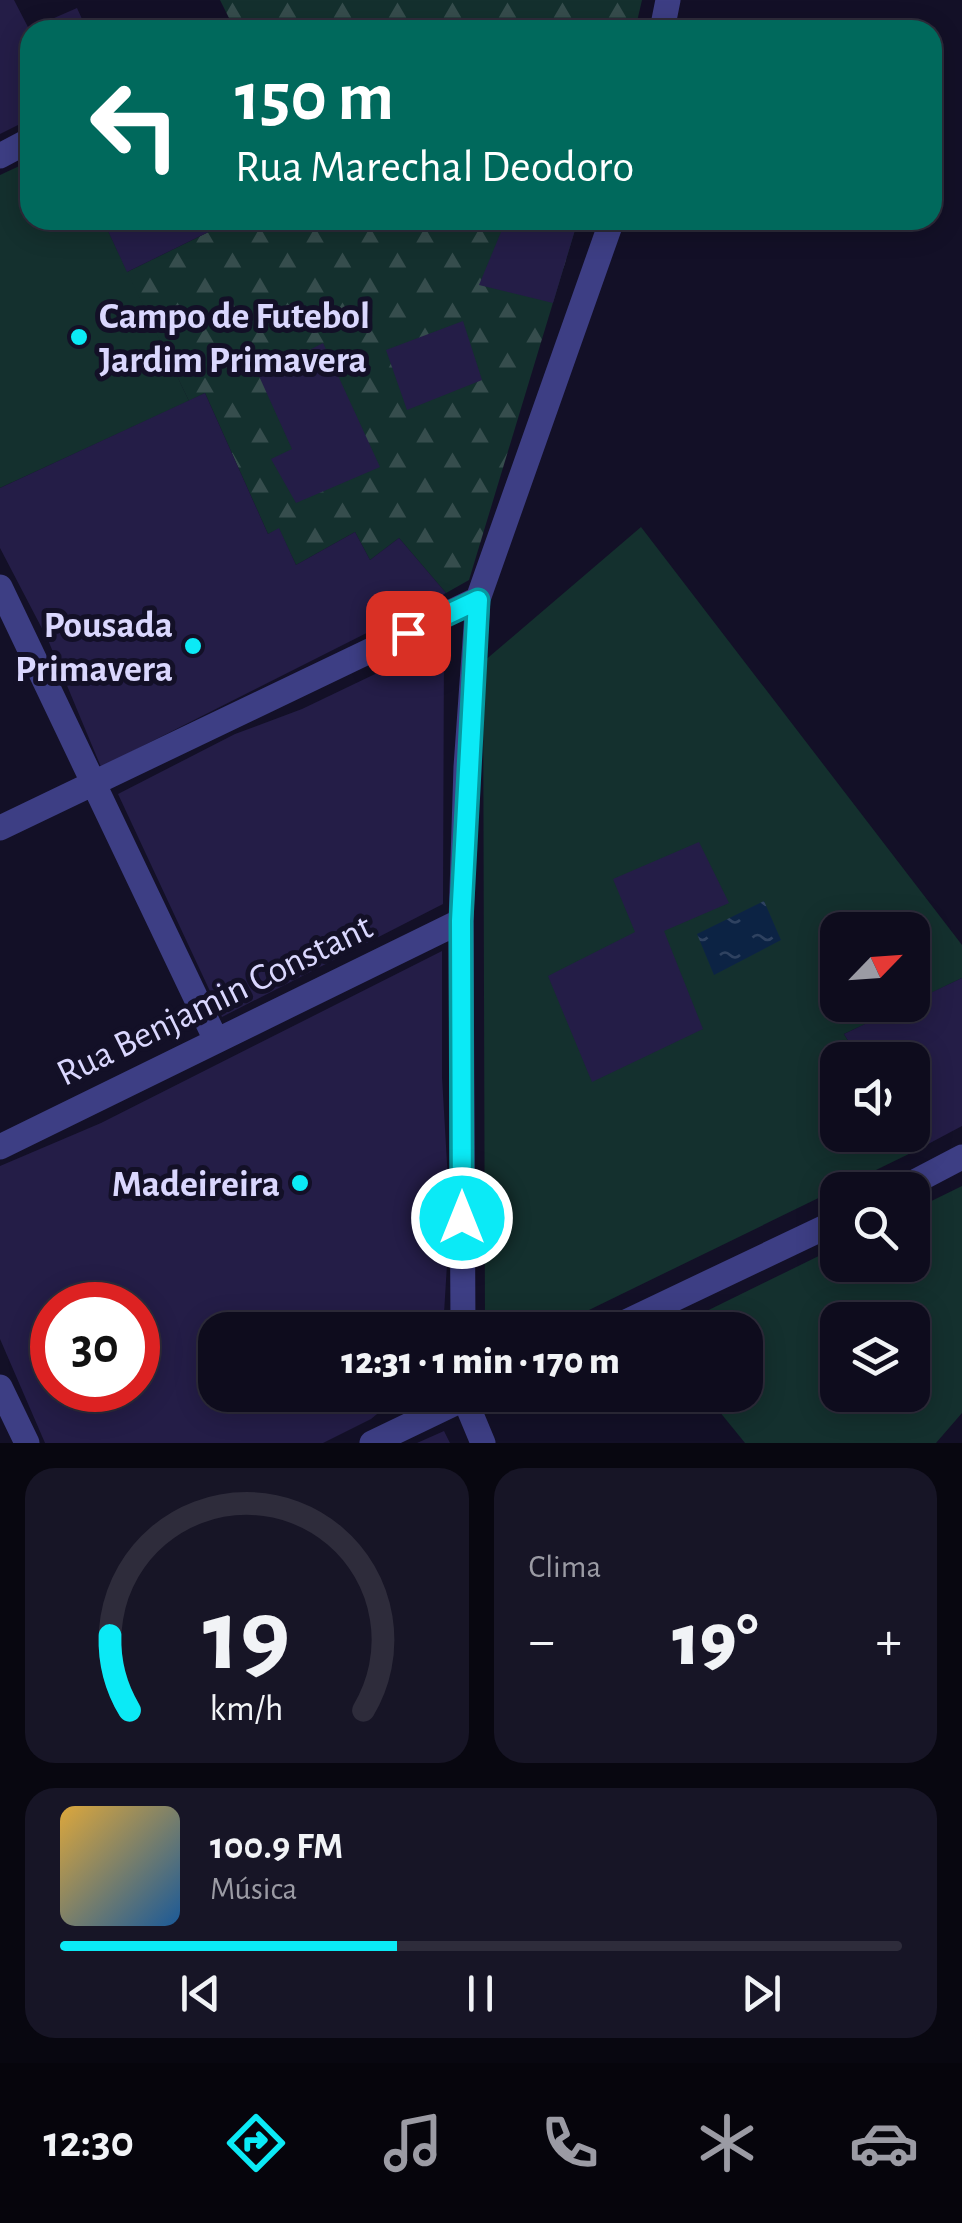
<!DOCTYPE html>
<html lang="pt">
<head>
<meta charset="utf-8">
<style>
  :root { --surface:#0e0c1d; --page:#171526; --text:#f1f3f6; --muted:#9b9ba4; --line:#2e2c3b; --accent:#0beaf6 }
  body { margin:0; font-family:"Alegreya Sans",sans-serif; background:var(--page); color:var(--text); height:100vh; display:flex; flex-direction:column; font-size:38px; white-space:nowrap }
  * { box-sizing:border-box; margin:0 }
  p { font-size:32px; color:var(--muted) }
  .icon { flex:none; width:55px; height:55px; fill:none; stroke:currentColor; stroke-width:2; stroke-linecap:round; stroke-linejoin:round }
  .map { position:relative; height:1443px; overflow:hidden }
  .sheet { display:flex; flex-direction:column; gap:25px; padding:25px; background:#080710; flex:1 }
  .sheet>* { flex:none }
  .hud { position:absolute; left:20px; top:20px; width:922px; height:210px; border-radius:30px; box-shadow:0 5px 25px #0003,0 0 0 2px var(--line); background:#00695c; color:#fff; overflow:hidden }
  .needle { width:65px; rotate:65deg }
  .controls { position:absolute; left:820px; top:912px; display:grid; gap:20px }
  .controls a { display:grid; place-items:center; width:110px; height:110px; border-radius:20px; background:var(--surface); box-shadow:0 5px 25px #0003,0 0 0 2px var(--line); font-size:50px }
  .speed { position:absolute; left:30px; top:1282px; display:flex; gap:20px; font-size:50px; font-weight:700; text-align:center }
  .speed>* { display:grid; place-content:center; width:130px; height:130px; border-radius:50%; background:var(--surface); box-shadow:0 5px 25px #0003,0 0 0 2px var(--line); line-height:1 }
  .speed .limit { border:15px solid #d22; background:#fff; color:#111 }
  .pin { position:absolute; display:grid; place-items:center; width:85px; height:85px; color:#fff; margin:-42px; border-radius:20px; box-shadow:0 5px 15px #0006 }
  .me { position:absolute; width:110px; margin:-55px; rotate:0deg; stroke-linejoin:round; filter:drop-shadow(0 0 8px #0008) }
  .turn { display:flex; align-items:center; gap:35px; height:210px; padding:0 50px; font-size:45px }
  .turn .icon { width:130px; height:130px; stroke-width:2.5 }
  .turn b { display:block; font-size:70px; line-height:85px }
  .big { font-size:75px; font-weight:800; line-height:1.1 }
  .sheet .card { flex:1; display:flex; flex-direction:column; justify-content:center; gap:15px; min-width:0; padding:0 35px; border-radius:30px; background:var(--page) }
  .sheet .dial { align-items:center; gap:0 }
  .dial svg { height:260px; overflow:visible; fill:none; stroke:var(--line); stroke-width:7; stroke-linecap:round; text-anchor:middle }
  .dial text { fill:var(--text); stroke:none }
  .song { display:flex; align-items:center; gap:30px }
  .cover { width:120px; height:120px; border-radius:15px; background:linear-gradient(135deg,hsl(40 70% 55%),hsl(210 70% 35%)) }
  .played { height:10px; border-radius:5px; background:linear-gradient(90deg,var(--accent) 40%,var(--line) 40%) }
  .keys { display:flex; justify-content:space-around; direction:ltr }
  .heat { display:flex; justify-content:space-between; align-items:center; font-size:55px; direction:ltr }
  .sheet .tiles { flex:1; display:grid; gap:25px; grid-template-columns:1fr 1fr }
  .card:last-child { grid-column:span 2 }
  .trip { position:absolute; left:198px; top:1312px; width:565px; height:100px; border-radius:30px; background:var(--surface); box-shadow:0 5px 25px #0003,0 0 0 2px var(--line); font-weight:800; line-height:100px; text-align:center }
  .tabs { display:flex; height:160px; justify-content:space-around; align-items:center; background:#06050c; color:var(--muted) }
  .tabs .icon { width:70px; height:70px }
  .tabs .on { color:var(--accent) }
  .tabs b { font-size:45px; color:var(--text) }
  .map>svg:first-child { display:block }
  .green { fill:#14302e; fill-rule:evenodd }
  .forest { fill:url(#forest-firs) }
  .water { fill:url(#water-ripples) }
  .building { fill:#241d47; fill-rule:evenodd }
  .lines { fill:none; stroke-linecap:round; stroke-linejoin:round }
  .minor { stroke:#3d3e84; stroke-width:25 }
  .route-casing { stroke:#0798a0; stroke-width:25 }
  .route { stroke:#0beaf6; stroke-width:18 }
  .poi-dot { fill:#0beaf6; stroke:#131027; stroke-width:4 }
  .labels { text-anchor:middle; stroke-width:10; stroke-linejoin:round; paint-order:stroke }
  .poi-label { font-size:38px; font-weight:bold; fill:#dad7fe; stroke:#131027; text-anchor:end }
  .street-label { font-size:38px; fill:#dad7fe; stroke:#131027 }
</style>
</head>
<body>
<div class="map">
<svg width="962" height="1443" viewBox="0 0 962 1443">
  <defs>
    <pattern id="forest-firs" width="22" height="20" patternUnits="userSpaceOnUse" patternTransform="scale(2.5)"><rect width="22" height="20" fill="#14302e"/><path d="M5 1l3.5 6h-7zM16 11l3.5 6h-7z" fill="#364d4d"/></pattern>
    <pattern id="water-ripples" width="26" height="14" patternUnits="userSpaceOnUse" patternTransform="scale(2.5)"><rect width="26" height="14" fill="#0c2344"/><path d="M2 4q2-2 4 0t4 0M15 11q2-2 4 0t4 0" fill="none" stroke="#2f4260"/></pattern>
  </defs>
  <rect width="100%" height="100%" fill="#131027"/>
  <path class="green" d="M30,161V220H103L189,401L0,488V175Z
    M641,527L962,945V978L913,1002L912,930H838V1005H906L844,1034L860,1060H838V1135H906L915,1151L548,1330H485L483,662Z
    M962,1186V1413L936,1443H745L706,1395H745V1330H668L837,1247L838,1265H912L913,1210ZM912,1320V1395H838V1320Z"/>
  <path class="forest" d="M220,0H642L635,30H235Z
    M233,220H578L469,580L446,593L399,538L370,560L355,532L296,565L279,529L268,534L205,393L189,401L127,272Z"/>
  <path class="water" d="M764,901L781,940L714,975L697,934Z"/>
  <path class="building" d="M0,0H14L29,29L77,8L87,30H30V119L0,134Z
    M103,220H233L127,272Z
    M506,220H578L553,303L479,285Z
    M463,321L482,380L407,410L386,350Z
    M323,343L380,467L296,503L271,459L292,449L259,376Z
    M205,393L268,534L279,528L296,565L355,532L370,560L399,538L446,593L101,767L48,640L0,548V488Z
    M444,641L443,904L222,1017L118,794L235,734L302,709Z
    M699,842L729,903L664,931L703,1029L592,1082L548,976L635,932L613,879Z
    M442,951V1077L450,1215L443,1330H215V1395H400L371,1419L323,1443H45L0,1339V1166L101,1123ZM52,1305H138V1390H52Z
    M962,978V1126L915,1151L906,1135H912V1060H860L844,1034Z
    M444,1431L450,1443H417Z"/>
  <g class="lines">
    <path class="minor" d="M662,30L668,0
      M0,156L30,140
      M0,587L215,1038
      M0,828L478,599
      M0,1147L461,921
      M899,1190L962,1157
      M463,1330L461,921L466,767L478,599L612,220
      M609,1330L838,1221
      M0,1387L27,1443
      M463,1395L483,1443
      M372,1443L472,1395"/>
  </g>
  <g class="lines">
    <g class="route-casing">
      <path id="route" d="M408,633L478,600L461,921L462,1218"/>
    </g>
    <use href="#route" class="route"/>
  </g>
  <g class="poi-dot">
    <circle cx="79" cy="337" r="10"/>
    <circle cx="193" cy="646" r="10"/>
    <circle cx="300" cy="1183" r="10"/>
  </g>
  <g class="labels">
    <g class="poi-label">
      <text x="99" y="328" text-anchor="start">Campo de Futebol<tspan x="99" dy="44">Jardim Primavera</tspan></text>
      <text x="173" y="637">Pousada<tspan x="173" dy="44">Primavera</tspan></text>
      <text x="280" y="1196">Madeireira</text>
    </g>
    <g class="street-label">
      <text transform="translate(214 999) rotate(-26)" y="13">Rua Benjamin Constant</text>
    </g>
  </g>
</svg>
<div class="controls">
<a><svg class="needle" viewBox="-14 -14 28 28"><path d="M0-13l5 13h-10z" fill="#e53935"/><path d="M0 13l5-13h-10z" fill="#9b9ba4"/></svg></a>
<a><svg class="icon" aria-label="sound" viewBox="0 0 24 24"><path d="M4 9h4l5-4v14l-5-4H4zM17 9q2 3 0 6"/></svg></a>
<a><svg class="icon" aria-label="search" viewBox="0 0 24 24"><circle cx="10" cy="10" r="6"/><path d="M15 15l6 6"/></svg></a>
<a><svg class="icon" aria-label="layers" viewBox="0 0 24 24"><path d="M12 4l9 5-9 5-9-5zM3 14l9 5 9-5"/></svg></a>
</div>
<div class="speed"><div class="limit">30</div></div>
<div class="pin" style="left:408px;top:633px;background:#d93025"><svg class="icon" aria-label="arrive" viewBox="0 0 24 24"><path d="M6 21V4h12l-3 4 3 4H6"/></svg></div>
<svg class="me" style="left:462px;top:1218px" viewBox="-20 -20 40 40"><circle r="17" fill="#0beaf6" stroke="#fff" stroke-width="3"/><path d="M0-11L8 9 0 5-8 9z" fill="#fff"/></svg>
<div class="trip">12:31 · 1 min · 170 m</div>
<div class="hud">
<div class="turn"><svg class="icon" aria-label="left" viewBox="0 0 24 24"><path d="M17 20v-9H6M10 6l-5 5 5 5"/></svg><div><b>150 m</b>Rua Marechal Deodoro</div></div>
</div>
</div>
<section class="sheet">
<div class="tiles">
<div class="card dial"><svg viewBox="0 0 100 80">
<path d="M14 69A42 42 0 1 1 86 69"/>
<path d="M14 69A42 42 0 0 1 8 46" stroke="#0beaf6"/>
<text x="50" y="56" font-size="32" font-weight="700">19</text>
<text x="50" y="72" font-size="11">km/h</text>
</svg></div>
<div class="card"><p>Clima</p>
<div class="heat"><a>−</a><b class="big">19°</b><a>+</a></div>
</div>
<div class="card">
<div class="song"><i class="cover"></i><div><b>100.9 FM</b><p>Música</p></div></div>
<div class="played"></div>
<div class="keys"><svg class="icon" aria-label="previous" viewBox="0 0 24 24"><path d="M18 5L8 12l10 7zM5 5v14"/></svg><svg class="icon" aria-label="pause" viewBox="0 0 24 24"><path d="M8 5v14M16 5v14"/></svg><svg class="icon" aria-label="next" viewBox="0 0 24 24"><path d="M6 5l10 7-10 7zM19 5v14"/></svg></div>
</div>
</div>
</section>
<nav class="tabs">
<b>12:30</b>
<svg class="icon on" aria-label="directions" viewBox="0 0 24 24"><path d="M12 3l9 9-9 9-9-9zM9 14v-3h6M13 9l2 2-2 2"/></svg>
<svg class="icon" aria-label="music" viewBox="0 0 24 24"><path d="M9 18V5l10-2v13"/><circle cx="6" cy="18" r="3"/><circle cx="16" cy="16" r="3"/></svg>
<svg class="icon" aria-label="phone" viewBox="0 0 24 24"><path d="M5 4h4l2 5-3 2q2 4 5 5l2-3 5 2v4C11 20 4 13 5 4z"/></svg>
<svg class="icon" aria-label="climate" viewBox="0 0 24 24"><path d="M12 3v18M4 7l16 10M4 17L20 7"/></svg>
<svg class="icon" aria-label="car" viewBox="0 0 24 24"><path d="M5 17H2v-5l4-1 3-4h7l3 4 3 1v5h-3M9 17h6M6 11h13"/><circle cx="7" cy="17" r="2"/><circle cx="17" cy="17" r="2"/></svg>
</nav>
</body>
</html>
